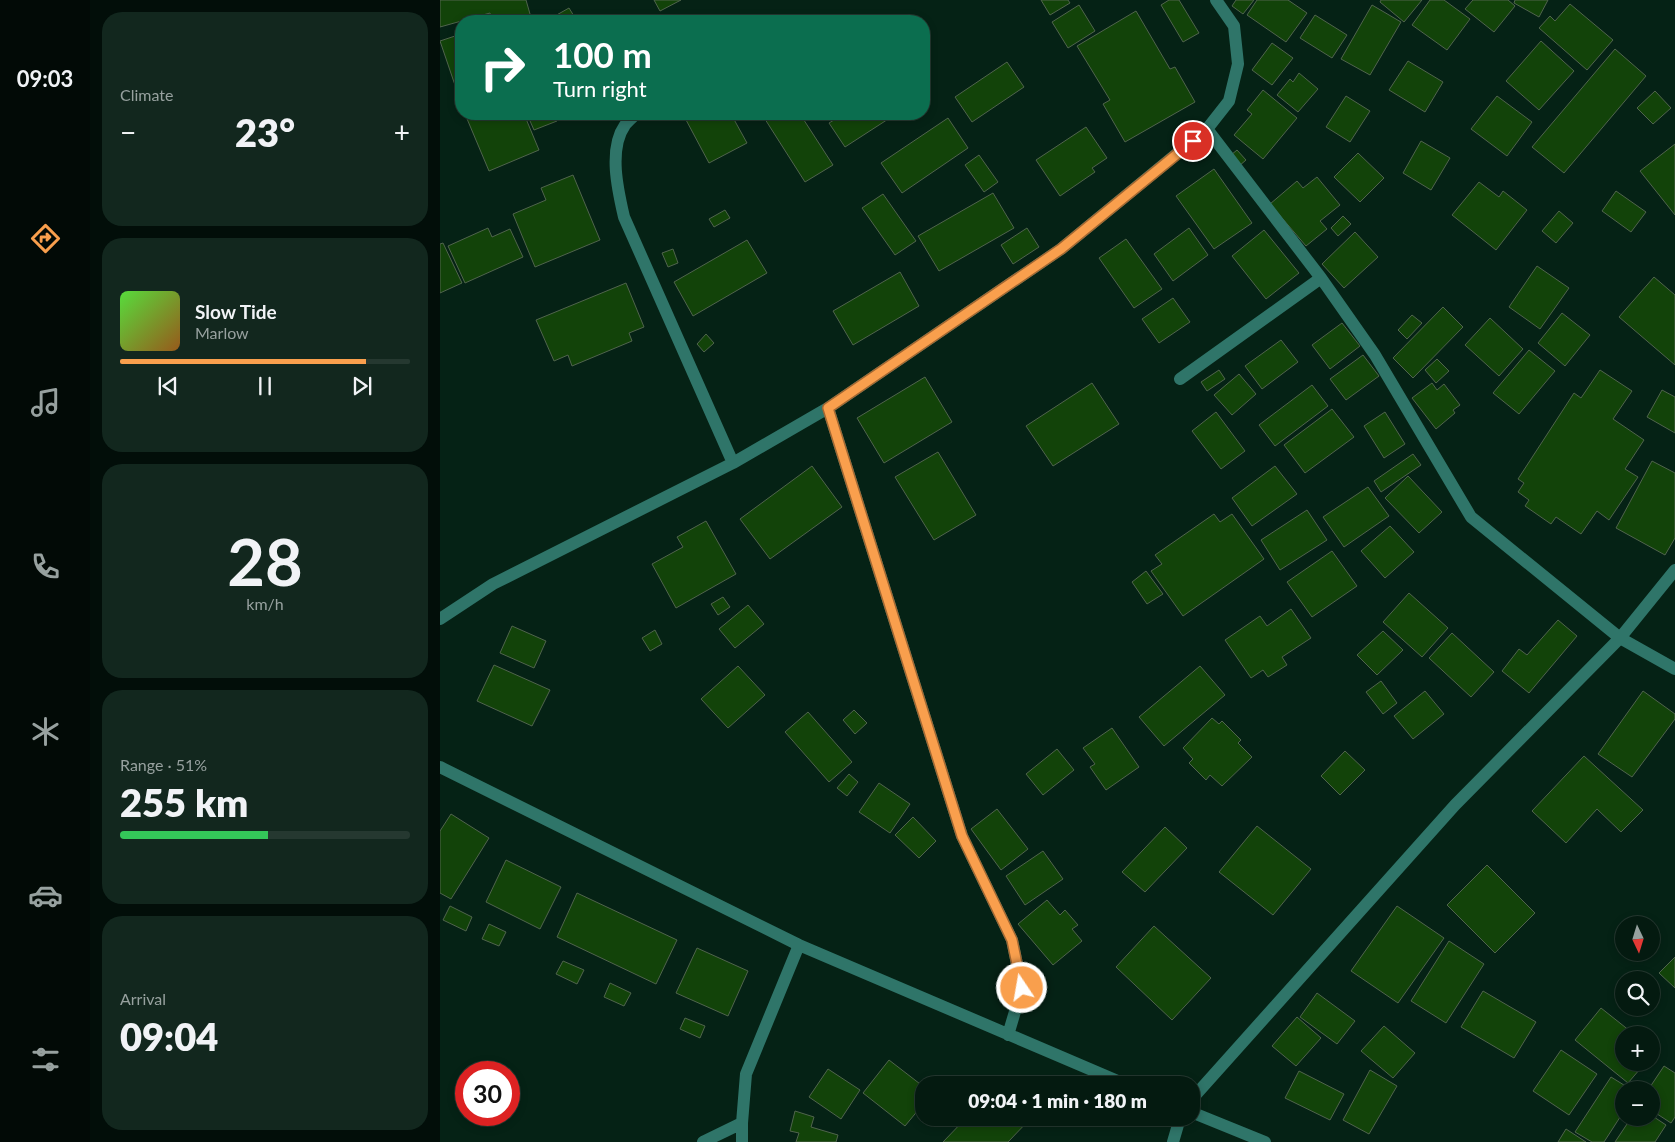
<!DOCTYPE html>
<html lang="en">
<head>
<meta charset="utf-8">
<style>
  :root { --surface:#041a10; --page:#12271e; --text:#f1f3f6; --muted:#97a19f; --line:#253830; --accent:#f99f4d }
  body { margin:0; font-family:Lato,sans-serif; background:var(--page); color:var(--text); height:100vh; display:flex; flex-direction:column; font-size:19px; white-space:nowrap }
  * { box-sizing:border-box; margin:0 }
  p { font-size:16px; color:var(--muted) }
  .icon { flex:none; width:28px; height:28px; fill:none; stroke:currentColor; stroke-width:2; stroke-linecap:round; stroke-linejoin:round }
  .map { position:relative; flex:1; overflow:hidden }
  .side { display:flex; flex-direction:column; gap:12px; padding:12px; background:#020e09; width:350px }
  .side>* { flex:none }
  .hud { position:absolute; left:15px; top:15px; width:475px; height:105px; border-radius:20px; box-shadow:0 2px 8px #0003,0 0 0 1px var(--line); background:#0b6e4f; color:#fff; overflow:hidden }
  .needle { width:32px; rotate:176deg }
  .buttons { position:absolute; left:1175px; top:916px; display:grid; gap:10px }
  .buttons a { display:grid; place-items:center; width:45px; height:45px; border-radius:50%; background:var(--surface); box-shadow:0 2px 8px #0003,0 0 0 1px var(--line); font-size:25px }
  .speed { position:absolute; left:15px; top:1061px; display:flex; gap:10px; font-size:25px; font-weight:700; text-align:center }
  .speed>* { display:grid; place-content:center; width:65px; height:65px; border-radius:50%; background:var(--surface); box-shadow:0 2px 8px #0003,0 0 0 1px var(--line); line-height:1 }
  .speed .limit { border:8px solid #d22; background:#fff; color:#111 }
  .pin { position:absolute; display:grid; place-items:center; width:42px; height:42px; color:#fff; margin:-21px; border:2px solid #fff; border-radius:50%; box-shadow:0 1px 5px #0007 }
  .me { position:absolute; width:55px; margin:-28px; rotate:348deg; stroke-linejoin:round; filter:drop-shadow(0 0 4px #0008) }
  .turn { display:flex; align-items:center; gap:18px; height:105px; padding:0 15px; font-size:22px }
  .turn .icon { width:65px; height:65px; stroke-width:2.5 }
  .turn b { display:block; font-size:35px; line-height:42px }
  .big { font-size:38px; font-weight:800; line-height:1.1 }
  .side .card { flex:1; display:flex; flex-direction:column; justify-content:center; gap:8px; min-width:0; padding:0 18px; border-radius:20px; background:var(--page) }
  .side .dial { align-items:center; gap:0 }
  .dial b { font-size:65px; line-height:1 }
  .song { display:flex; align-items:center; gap:15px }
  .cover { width:60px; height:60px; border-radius:8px; background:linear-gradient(135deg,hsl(110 70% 55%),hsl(30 70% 35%)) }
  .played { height:5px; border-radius:2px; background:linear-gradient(90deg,var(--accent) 85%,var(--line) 85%) }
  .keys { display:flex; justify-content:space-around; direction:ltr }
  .heat { display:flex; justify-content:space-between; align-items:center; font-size:28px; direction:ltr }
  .charge { height:8px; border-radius:4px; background:linear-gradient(90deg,#34c759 51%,var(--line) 0) }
  .trip { position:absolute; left:475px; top:1076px; width:285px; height:50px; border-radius:20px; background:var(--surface); box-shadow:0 2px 8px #0003,0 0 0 1px var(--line); font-weight:800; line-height:50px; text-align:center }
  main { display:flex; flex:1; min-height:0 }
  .dock { display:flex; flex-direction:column; width:90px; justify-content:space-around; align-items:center; background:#020a06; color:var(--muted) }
  .dock .icon { width:35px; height:35px }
  .dock .active { color:var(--accent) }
  .dock b { font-size:22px; color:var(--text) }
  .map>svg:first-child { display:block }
  .building { fill:#124309; stroke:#50644d }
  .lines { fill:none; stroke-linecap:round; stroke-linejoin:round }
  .minor { stroke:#2f7569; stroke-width:12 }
  .route-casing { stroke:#a26732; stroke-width:12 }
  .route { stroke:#f99f4d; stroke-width:9 }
</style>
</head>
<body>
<main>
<nav class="dock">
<b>09:03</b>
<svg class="icon active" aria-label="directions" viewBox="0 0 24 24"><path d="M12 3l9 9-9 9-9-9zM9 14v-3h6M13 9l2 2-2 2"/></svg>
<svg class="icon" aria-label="music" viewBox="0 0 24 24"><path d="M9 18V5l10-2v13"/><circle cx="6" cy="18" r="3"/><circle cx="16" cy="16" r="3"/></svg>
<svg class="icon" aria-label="phone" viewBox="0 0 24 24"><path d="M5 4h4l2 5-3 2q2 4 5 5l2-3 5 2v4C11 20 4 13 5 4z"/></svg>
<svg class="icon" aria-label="climate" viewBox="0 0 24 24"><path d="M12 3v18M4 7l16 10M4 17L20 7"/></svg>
<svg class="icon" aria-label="car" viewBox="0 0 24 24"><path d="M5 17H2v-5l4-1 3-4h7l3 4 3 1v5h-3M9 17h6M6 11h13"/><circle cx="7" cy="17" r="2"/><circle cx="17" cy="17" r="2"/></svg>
<svg class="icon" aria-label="filters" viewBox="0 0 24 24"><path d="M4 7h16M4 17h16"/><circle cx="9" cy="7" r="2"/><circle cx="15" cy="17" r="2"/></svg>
</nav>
<section class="side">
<div class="card"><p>Climate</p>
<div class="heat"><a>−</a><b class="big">23°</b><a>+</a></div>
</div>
<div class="card">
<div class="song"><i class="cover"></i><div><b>Slow Tide</b><p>Marlow</p></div></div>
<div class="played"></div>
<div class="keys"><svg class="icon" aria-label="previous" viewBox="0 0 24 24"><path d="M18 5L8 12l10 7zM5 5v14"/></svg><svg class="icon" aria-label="pause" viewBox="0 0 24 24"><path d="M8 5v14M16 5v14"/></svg><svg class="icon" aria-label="next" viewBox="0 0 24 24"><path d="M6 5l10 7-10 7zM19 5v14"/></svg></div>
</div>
<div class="card dial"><b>28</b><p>km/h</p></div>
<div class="card"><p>Range · 51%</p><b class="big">255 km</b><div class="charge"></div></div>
<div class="card"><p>Arrival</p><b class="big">09:04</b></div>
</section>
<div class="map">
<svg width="1235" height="1142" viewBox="0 0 1235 1142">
  <rect width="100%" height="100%" fill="#052215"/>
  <path class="building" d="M0,0H86L92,21H52L50,13L0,27Z
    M214,0H241L220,11Z
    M601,0H628L630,3L610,15Z
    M729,0H739L759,33L743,42L721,5Z
    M796,0H814L803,14L792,6Z
    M817,0H848L867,13L846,42L807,15Z
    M941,0H982L964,22L940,2Z
    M990,0H1004L1030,19L1007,50L972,25Z
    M1033,0H1068L1075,6L1054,32L1025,9Z
    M1075,0H1108L1099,17L1074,3Z
    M1130,4L1173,40L1147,70L1099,28L1110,16L1115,21Z
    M639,5L655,31L628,48L612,22Z
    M932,5L961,22L930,75L901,59Z
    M129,8L137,21H106Z
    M696,11L730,69L735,67L755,102L685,142L663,104L670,100L637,46Z
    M875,15L907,35L892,58L860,38Z
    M21,34V92L18,94L0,41Z
    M1101,41L1134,71L1099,110L1066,81Z
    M832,43L853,58L832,85L812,70Z
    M1175,49L1206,76L1124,173L1092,147Z
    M968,61L1003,82L985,112L949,90Z
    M567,62L584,87L532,122L515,97Z
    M859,73L878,89L858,112L837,95L850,79L853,82Z
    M823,90L857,118L823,159L794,135L812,114L807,110Z
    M1215,91L1231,108L1213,124L1197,108Z
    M906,96L930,111L910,142L886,127Z
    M1057,96L1092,122L1067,156L1031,129Z
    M25,114H84L99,150L49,171Z
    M87,114H114L117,121L94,130Z
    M252,114H291L307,143L269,163L245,118Z
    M326,114H360L393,165L365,182L323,116Z
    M404,114H456L405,147L389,123Z
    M508,118L528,148L462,193L441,163Z
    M646,127L667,158L652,168L655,172L620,196L596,160Z
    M981,141L1010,158L991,190L963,173Z
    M1235,144V215L1200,171Z
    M797,150L806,160L799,166L791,155Z
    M918,153L944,178L920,202L894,177Z
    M539,155L558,182L544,192L525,165Z
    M774,169L812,223L774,249L736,196Z
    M133,175L160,240L95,267L73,214L106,200L101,188Z
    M877,177L900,205L880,221L887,229L866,246L830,204L857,181L863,188Z
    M1039,182L1059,197L1063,191L1087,210L1056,250L1012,215Z
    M1176,191L1206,212L1191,232L1162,211Z
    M553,193L574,228L499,271L478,236Z
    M443,194L476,241L455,255L422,208Z
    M285,210L290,218L274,227L269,219Z
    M1119,211L1133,223L1116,243L1102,231Z
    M903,216L911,224L898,236L891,228Z
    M48,228L52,237L70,229L83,257L25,283L8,246Z
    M587,228L599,247L573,264L561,245Z
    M749,228L768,255L733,281L714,254Z
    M824,230L859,273L826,299L792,256Z
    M915,232L938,257L904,288L882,264Z
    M686,239L722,289L694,308L659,258Z
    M307,240L327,273L253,316L234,282Z
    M3,243L22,283L0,293V244Z
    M233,249L238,263L228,267L222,253Z
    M1097,266L1129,288L1100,329L1069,307Z
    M460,272L479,306L413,345L393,311Z
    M1214,277L1235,295V365L1179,317Z
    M186,283L204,327L189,333L192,341L132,366L128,355L114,361L96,320Z
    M733,298L750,322L719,343L702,319Z
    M1003,307L1023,327L973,378L953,358Z
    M1122,313L1150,335L1125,366L1098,343Z
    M972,315L982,323L967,339L958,330Z
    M1050,318L1083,349L1059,376L1025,345Z
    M902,323L920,346L890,369L872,345Z
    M266,334L274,343L264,352L257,344Z
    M841,340L858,362L822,389L805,366Z
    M1089,350L1115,371L1079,414L1053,393Z
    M923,355L939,376L906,400L890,379Z
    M997,359L1009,371L996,383L985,370Z
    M779,370L785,379L767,391L761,382Z
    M1160,370L1192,391L1173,419L1204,440L1185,469L1198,477L1169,520L1157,511L1141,534L1116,517L1111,524L1085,506L1089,500L1078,492L1084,483L1078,479L1134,393L1141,398Z
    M799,374L816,394L792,415L774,395Z
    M485,377L512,422L444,463L417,418Z
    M652,383L679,424L613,466L586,426Z
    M992,383L997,390L1004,384L1020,405L1013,410L1015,413L996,429L972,398Z
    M872,385L888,406L835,446L819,425Z
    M1222,390L1235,397V433L1207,417Z
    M892,409L914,437L865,473L844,445Z
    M776,412L805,451L781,469L752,431Z
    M945,412L965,444L944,458L924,426Z
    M498,452L536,515L494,540L455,477Z
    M973,454L981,465L941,492L934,481Z
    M1212,461L1235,473V538L1225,555L1176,528Z
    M372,466L402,507L330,559L300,519Z
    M835,466L857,494L812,526L792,498Z
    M968,476L1002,512L979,533L945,498Z
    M928,487L949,516L904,547L883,517Z
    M867,510L887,540L840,570L821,540Z
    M774,514L780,522L792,514L824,559L743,616L711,571L722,564L715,555Z
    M266,521L296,574L236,608L212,564L243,547L237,537Z
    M950,526L974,552L945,578L921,551Z
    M892,551L917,586L872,617L847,582Z
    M706,571L723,594L707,604L692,582Z
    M969,593L1008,628L982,657L943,622Z
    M283,597L290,607L278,615L271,604Z
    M308,605L324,624L295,648L279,629Z
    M851,609L871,638L842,657L847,665L828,677L823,670L811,678L785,640L820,616L827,626Z
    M1118,620L1137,636L1089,693L1062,671L1079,649L1087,655Z
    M72,626L106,641L94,668L60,653Z
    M215,630L222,644L210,651L202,638Z
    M943,631L963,650L937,675L917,655Z
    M1012,633L1054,672L1031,697L989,658Z
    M54,665L110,690L92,726L37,701Z
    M298,666L325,695L288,728L261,699Z
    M760,666L785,695L724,746L699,717Z
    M941,681L957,703L943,714L926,692Z
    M985,691L1004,714L973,739L954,716Z
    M1203,691L1235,714V719L1192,777L1158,754Z
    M414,710L427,723L415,734L403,720Z
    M368,712L412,762L389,782L345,732Z
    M772,718L779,724L782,721L801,740L798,743L812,757L782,786L770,775L766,780L749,763L753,759L743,748Z
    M672,728L699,767L666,790L650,767L655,764L643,748Z
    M617,749L634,770L603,795L586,774Z
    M905,751L925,770L900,795L881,776Z
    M1144,756L1203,810L1181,832L1157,809L1126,843L1092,811Z
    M409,774L418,782L407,796L397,788Z
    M439,783L470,804L450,833L419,812Z
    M557,809L588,849L561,870L531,829Z
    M11,814L49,838L11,899L0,893V831Z
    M473,817L496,841L479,858L455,835Z
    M817,826L871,869L833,915L779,872Z
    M725,827L747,848L705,892L682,872Z
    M603,851L623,879L585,905L566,876Z
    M66,860L121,887L100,929L46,902Z
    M1047,865L1095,913L1055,953L1007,905Z
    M137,893L237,940L216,984L117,937Z
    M607,900L620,915L625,910L638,925L632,929L642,941L613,965L578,924Z
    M10,906L32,917L26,931L3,920Z
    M957,906L1004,938L958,1003L911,971Z
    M49,924L66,932L59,946L42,939Z
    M714,926L771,978L732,1020L676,967Z
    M1009,941L1044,964L1006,1023L971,1001Z
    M257,948L308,971L288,1016L236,993Z
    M1235,957V988L1219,973Z
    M123,961L144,970L137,984L116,974Z
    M170,983L191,993L184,1006L164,997Z
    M1043,991L1096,1022L1074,1058L1021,1027Z
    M877,993L915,1021L897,1044L860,1017Z
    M1161,1008L1195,1035H1184V1062H1206L1188,1083L1135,1040Z
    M857,1017L881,1038L856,1066L832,1046Z
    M245,1018L265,1026L260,1038L240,1029Z
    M944,1026L975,1053L953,1078L921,1051Z
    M1121,1050L1157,1074L1129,1115L1093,1091Z
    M449,1060L484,1087V1103L465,1126L423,1093Z
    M1224,1066L1235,1073V1117L1231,1123L1211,1110V1090H1208Z
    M388,1069L420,1090L401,1119L369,1097Z
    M930,1070L957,1086L929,1134L903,1120Z
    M859,1071L904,1094L890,1120L845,1098Z
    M1171,1077L1192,1090H1184V1111L1164,1142H1152L1135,1132Z
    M355,1111L374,1117L371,1127L398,1135L396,1142H356L359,1133L350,1131Z
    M1211,1115L1226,1125L1215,1142H1175L1191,1118H1211Z
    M526,1118H591L568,1142H503Z
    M1126,1129L1146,1142H1118Z"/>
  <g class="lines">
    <path class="minor" d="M196,114C193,117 188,121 185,125C168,149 178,191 184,217L293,463
      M767,129L881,278L935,355L1031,517L1180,638L1235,669
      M740,379L881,278
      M388,408L522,836L572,940L582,988L568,1035
      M0,619L53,584L293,463L388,408L621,249L767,129L789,101L798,64L794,26L776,0
      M0,767L359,945L687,1085
      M751,1100L1015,805L1180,638L1235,570
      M751,1112L825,1142
      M263,1142L302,1123
      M302,1142V1123L306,1074L359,945
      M733,1142L740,1118"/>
  </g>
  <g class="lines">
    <g class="route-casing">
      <path id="route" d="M582,988L572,940L522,836L388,408L621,249L753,141"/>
    </g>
    <use href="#route" class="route"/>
  </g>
</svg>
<div class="buttons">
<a><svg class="needle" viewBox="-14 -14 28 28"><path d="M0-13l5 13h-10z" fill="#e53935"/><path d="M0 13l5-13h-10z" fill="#97a19f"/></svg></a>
<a><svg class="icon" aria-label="search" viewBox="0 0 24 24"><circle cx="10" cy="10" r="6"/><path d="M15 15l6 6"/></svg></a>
<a>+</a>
<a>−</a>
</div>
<div class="speed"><div class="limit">30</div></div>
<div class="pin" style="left:753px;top:141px;background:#d93025"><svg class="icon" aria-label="arrive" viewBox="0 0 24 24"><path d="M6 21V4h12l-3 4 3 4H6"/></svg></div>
<svg class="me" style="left:582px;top:988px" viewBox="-20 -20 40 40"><circle r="17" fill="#f99f4d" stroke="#fff" stroke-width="3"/><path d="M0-11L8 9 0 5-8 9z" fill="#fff"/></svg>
<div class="trip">09:04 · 1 min · 180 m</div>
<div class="hud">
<div class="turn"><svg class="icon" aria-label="right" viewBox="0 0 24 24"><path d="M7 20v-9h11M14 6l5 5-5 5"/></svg><div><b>100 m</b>Turn right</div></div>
</div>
</div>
</main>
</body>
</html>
